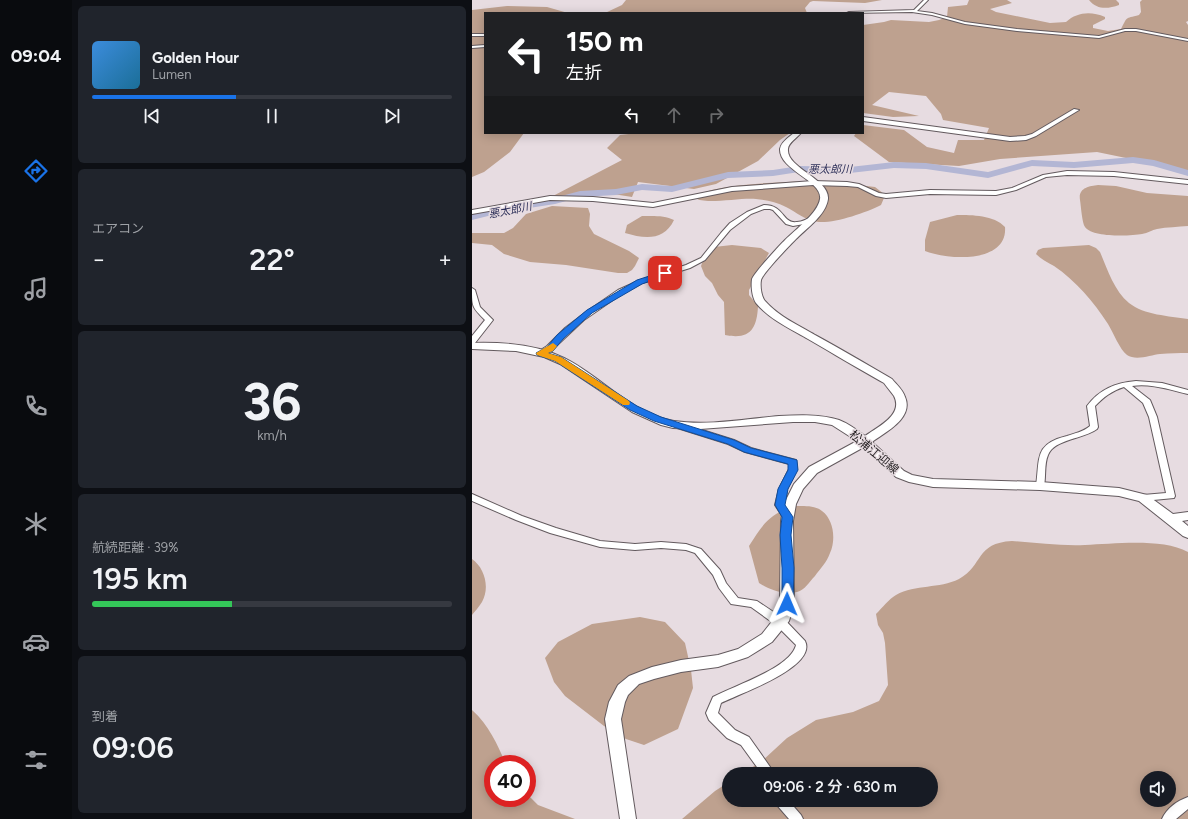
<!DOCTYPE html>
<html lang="ja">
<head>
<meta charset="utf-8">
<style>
  :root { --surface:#171b24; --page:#20242c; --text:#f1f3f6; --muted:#9ea1a6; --line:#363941; --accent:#1a73e8 }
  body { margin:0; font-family:Figtree,"Noto Sans JP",sans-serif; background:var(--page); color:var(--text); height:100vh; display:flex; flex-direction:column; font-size:15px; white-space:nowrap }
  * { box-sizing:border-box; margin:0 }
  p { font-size:13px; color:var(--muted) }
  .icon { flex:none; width:22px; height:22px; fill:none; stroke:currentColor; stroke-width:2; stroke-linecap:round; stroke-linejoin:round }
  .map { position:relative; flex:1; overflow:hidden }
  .panel { display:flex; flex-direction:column; gap:6px; padding:6px; background:#0d0f14; width:400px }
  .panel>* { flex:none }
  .guide { position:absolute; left:12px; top:12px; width:380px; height:122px; border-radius:0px; box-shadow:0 2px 10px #0003; background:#202124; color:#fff; overflow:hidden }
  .fabs { position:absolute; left:668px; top:771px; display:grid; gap:8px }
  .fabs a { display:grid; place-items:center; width:36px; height:36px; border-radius:50%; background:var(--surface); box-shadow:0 2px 10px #0003; font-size:20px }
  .speed { position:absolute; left:12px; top:755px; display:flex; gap:8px; font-size:20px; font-weight:700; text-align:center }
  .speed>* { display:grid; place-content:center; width:52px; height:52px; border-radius:50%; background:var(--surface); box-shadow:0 2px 10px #0003; line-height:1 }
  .speed .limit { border:6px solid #d22; background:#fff; color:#111 }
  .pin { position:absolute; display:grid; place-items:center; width:34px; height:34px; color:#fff; margin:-17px; border-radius:8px; box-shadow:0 2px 6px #0006 }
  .me { position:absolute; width:44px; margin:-22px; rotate:1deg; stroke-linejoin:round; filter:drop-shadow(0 0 3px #0008) }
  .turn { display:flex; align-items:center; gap:14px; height:84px; padding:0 16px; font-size:18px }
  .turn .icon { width:52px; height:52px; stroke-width:2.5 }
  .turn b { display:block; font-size:28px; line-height:34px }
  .lanes { display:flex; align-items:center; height:38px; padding:0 16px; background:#0003; justify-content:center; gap:20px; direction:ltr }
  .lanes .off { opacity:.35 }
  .big { font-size:30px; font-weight:600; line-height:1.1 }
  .panel .tile { flex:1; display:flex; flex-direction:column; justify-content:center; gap:6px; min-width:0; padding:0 14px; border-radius:6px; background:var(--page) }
  .panel .dial { align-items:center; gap:0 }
  .dial b { font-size:52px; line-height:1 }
  .song { display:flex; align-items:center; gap:12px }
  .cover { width:48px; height:48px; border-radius:6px; background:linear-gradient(135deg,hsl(210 70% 55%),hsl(200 70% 35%)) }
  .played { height:4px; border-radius:2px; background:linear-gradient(90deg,var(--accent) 40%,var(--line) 40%) }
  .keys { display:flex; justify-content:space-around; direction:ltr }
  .heat { display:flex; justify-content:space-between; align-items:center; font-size:22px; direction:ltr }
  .charge { height:6px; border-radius:3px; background:linear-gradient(90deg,#34c759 39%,var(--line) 0) }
  .trip { position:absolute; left:250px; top:767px; width:216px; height:40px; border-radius:20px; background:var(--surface); box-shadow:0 2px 10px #0003; font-weight:600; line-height:40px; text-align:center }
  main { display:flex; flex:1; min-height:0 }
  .tab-bar { display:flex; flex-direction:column; width:72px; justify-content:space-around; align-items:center; background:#090b0e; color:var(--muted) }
  .tab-bar .icon { width:28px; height:28px }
  .tab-bar .current { color:var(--accent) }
  .tab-bar b { font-size:18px; color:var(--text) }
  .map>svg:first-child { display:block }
  .forest { fill:#bea18f; fill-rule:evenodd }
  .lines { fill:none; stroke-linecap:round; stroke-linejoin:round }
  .river { fill:#b3b6d4; fill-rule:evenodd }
  .street-casing { stroke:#635a5e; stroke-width:2 }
  .secondary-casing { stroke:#635a5e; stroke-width:2 }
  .street { fill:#fff; fill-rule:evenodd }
  .secondary { fill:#fff; fill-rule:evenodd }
  .route { fill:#1a73e8; stroke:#114b97 }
  .slow { fill:#f59e0b }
  .labels { text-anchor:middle; stroke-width:3; stroke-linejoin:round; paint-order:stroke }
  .far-water-label { font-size:11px; font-style:italic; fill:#30325b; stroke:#e7dce1 }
  .street-label { font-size:12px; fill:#231f21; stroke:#e7dce1 }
</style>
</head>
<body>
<main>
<nav class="tab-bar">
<b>09:04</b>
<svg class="icon current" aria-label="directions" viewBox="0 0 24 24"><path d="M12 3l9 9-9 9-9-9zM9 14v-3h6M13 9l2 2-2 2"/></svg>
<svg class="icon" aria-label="music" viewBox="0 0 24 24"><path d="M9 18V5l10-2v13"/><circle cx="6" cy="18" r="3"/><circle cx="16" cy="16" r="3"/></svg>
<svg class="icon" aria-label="phone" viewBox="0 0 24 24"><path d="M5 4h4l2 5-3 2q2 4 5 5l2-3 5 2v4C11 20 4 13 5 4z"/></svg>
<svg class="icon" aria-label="climate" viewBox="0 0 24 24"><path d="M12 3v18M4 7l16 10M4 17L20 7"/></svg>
<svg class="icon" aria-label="car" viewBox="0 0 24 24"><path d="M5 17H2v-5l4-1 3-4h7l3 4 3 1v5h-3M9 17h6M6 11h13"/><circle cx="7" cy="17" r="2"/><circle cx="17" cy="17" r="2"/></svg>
<svg class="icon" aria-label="filters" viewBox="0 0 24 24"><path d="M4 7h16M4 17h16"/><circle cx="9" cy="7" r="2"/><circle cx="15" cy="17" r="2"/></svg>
</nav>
<section class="panel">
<div class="tile">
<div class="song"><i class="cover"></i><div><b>Golden Hour</b><p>Lumen</p></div></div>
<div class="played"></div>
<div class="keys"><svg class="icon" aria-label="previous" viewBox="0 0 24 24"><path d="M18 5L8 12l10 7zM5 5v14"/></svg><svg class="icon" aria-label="pause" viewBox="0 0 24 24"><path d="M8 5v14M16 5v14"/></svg><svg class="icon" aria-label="next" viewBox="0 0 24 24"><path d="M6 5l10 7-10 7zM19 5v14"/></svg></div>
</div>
<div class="tile"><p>エアコン</p>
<div class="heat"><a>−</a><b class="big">22°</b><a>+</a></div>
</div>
<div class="tile dial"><b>36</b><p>km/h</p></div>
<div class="tile"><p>航続距離 · 39%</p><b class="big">195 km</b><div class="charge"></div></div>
<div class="tile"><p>到着</p><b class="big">09:06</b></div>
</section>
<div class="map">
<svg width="716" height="819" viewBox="0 0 716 819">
  <rect width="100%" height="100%" fill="#e7dce1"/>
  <path class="forest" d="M154,0H445H410L393,3L341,1L338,2L333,8L335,13H133L150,5Z
    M497,0H535L540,3L518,9L524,12L578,23L594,22C605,12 619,11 633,17V19L621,25V28L636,31L649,29C656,16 652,19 667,15L669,12L668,2L670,0H716V21L714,22L716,25V174L694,168L688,165L625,152L528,159L487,166L417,162L382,136L384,133H391V125L432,130L455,147L482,153L486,140H512L517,128L471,120L469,114L454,96L417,92L400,105L447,116L421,117L391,113V25L412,22L419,20L457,22L467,20L475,17L476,7L495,5Z
    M617,0H644L647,3V5C636,9 625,10 617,0Z
    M35,6L75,7L96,13H13V133H52L38,152L12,172L0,177V10Z
    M165,133H318L308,140L286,161L244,184L222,189L166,182L160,197L129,192L79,197L150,160L135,148L148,135Z
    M352,181L403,187L412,194V198L409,205C393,213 364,223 347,222C334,221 324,212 314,207C304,202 294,200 284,199C271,197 231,205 224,198C231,183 332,181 352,181Z
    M626,185L644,186L675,193L716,196V226C706,227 695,227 685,229C680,230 676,233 670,234C659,236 621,238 613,227C610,223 609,206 608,200C606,188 617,186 626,185Z
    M80,206L116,208L118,214L117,226L122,234L157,251L167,258L163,266L160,270L155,273H146L94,265L58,262L32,254L20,245L0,243V233H32L41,228L54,214Z
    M485,215C500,215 522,215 533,227C536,264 475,260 453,251V240L458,222Z
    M170,216C180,216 193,215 202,220C192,241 173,239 153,233L155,225Z
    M260,245L289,248L297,253L277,290V295L286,306C285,329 278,340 253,335L252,302L246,295L240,283L233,276L229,266L232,258L242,247Z
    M617,245L624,248L628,252C635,268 642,291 657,303C672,315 697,316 716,319V353C707,353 698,353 688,354C679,355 664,361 655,355C648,350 641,332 636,324C621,301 604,281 582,266C575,262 569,259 564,254L566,250L571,248Z
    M323,506C331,506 343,505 350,511C362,520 364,540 358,553C355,562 348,569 343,576C337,582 333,590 325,592C311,595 298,590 287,583L277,546C291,524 297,514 323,506Z
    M540,541C564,543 589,546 613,545C642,544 690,538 716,552V819H210L243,791L257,782V800H459V774H269L289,762L315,738L344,720L381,712L407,701L416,685L413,643L411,633L406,625L404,614C410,608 417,599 424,595C444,584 467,589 487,579C512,565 503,543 540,541ZM675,778H697V800H675Z
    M0,559C13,568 18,588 10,602C7,607 3,611 0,615Z
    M168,617L193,622L213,643L219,670L221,688L206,729L172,745L154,739L132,726L93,696L82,682L73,658L86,642L120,624Z
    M0,710C17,725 25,744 34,764H21V798H55V794L66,805L103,819H0Z"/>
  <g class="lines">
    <path class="river" d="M661,157L682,160L716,170V176L681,166L661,163L602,168L560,166L516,178L454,169L422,168L378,173L327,172L301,176L256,178L200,192L170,190L144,195L109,197L83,204L32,212L0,220V214L32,206L82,198L108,191L144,189L170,184L200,186L256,172L301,170L327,166L378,167L422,162L454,163L516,172L560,160L602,162Z"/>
    <g class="street-casing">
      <path id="street" d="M452,0H456L445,11L460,13L493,22L545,29L627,36L653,29H664L716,39V41L664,31H653L627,38L545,31L493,24L460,15L440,12L375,13L377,12L442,10Z
        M0,34H13V36H0Z
        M13,45V47L0,48V46Z
        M595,171L642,172L716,180V184L642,176L595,175L574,177L544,190L524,195L458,194L414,198L404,196L386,187L375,186L341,185L260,191L181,207L121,201L78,200L0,214V210L78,196L121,197L181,203L260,187L341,181L375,182L387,184L407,193L414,194L458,190L524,191L540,188L571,175Z
        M292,205C313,205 310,224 325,222C330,222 334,219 338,218L341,220L332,224L321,226L314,224L301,210L298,209H292L279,214L258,230L233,260L218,268L170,283L151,293L112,320L80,350L68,355L64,353L75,346L93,328L114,312L146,290L166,281L214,265L229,258L249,233L258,223L275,212Z
        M0,288L3,290L8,307L21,320L3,343H0V336L13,320C0,307 0,307 0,288Z
        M664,381L690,383L716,390V394C698,390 679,383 660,386L678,400L685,417L703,496L702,498L671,501L668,500L667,498L668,496L671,495L694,493L677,417L671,403L652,387C639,391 632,397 623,406L626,427L625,429C612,439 582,439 576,455C572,464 574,476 572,486L571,488H565L564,486C568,458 562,444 595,436C603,433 611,432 618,426L615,406C628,389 643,383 664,381Z
        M205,422L262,440L279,448L324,460L325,469L315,489L313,505L320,517L318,519H312L303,505L307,489L317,469V464L273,452L256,444L202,427L201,425Z
        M0,494L50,516L84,528L128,541L163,544L189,542L214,544L229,549L248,570L254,583L266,598L285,601L312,619L333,641C346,667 265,695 249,703L246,713L263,730L277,737L303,774H290L269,745L255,738L237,720L234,713L241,697C261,686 319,668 324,645L304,625L279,607L259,604L247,588L241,575L223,553L214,550L189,548L163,550L128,547L78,533L44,520L0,501Z
        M716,797V809L704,819H690C695,808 705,801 716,797Z
        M302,800H316L329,815L331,819H317L304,804Z"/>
    </g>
    <g class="secondary-casing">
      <path id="secondary" d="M602,109L607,110L564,136L554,140L538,141L391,121V117L538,137L553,136L560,134Z
        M322,133H329C326,137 316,143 316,149C314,168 358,179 356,199C354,215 335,228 324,239C318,245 291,273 289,280C288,286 289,296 293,301C306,316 326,325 343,335C369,349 394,364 420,379C424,384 431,390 433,397C442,418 414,432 400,442L432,471L440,475L461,479L568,482L647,488L675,495L701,514L716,512V520L710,521L716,526V538L711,536L667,501L647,496L568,490L461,487L437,482L424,477L392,447L345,473L331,489L324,504L321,521L322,604L317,621L300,642L276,657L246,667L209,672L182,679L167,684L156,695L153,702L149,719L164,819H148L133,719L137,702L146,685L157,676L180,667L209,660L246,655L266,649L290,634L305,615L308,604L309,521L312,504L322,484L337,467L385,441L360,425L343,422H321L228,429L201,428L189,425L160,412L88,364L72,357L44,351L0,349V343C31,342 64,344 92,358C129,376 159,414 202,421C236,426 273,419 307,416C327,415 348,414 367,420C377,424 385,430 393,436C405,427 432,415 422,396C419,392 415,387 412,383C387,369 362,354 336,339C319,329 297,319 284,303C280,297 279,286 280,279C282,273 307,246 313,240C323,230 346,213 348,199C351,181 307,170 308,149C309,142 317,137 322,133Z"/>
    </g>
    <use href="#street" class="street"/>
    <use href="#secondary" class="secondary"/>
  </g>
  <path class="route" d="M193,271L197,273L196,275L170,284L120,313L91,339L81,351L76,353L89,357L165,406L189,417L262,440L279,448L325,460L326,470L316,489L313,505L321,517L319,535L322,568L321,604L319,607L315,608L311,607L310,604V568L308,535L310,517L303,505L306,489L316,470V464L272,452L256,444L182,421L158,410L83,361L65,355L64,353L75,347L85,335L115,310L165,280Z"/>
  <path class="slow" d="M81,343L85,346L81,351L76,353L89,357L157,401L158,403L157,405H151L83,361L65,355L64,353Z"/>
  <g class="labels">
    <g class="far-water-label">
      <text x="358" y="173">悪太郎川</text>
      <text transform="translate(38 210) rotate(-11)" y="4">悪太郎川</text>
    </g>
    <g class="street-label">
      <text transform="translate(402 452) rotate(40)" y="4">松浦江迎線</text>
    </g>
  </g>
</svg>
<div class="fabs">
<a><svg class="icon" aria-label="sound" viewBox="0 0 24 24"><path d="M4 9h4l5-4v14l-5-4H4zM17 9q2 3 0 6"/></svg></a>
</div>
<div class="speed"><div class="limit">40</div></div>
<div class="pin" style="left:193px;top:273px;background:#d93025"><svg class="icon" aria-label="arrive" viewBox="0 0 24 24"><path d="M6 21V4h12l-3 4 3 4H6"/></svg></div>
<svg class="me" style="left:315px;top:604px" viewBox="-20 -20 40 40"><path d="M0-17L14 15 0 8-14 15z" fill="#1a73e8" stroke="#fff" stroke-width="4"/></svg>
<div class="trip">09:06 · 2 分 · 630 m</div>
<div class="guide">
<div class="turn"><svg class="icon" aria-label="left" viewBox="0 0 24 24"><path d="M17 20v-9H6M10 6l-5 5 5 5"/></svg><div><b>150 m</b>左折</div></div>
<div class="lanes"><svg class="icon" aria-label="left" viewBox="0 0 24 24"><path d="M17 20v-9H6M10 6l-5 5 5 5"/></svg><svg class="icon off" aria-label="ahead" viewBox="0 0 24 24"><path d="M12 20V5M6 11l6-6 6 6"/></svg><svg class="icon off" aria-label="right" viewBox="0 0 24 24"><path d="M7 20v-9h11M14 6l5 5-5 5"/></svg></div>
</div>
</div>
</main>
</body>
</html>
